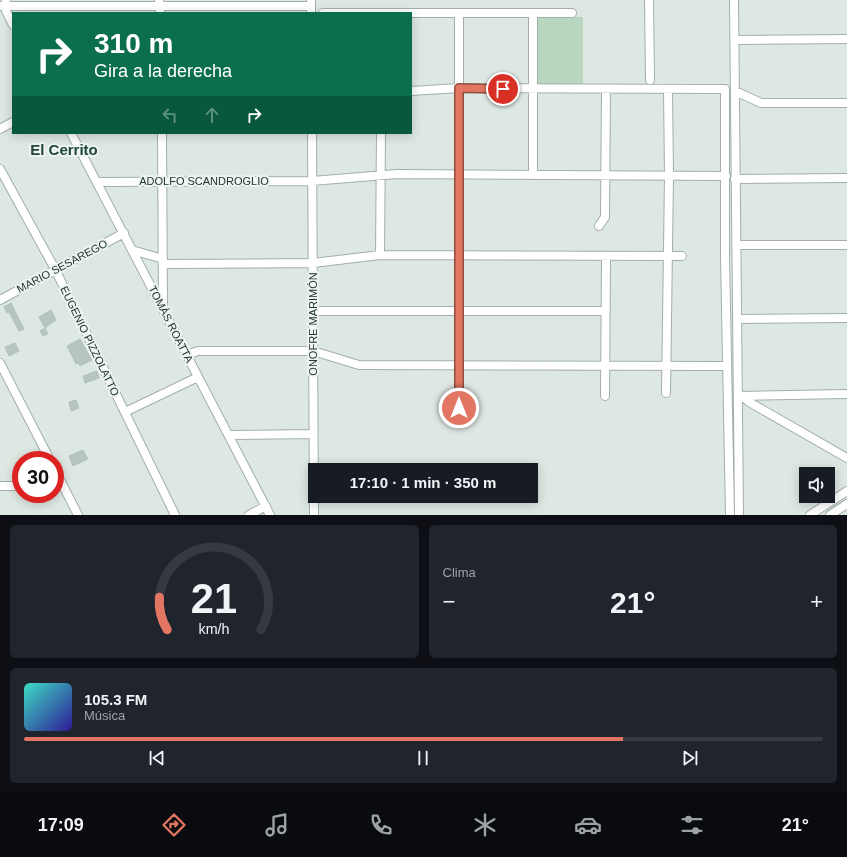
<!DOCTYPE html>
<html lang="es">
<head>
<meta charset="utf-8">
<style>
  :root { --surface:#171b24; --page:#20242c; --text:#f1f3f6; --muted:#9ea1a6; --line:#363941; --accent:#e27662 }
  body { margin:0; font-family:Arial,sans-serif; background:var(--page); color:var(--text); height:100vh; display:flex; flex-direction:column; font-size:15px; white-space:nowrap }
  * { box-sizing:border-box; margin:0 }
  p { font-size:13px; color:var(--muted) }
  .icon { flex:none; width:22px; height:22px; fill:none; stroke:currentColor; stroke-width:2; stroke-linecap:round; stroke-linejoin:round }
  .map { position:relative; height:515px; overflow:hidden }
  .details { display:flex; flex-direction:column; gap:10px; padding:10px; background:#0d0f14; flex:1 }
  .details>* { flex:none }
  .guide { position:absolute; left:12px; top:12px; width:400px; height:122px; border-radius:0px; box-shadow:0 2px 10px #0003; background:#0b6e4f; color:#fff; overflow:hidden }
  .buttons { position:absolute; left:799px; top:467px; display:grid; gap:8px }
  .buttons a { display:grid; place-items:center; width:36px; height:36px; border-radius:0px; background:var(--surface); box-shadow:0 2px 10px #0003; font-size:20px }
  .speed { position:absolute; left:12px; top:451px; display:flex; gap:8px; font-size:20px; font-weight:700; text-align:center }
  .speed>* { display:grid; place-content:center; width:52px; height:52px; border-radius:50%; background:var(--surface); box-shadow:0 2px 10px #0003; line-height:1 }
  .speed .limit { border:6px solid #d22; background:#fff; color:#111 }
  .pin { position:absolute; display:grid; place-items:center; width:34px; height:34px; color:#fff; margin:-17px; border:2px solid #fff; border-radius:50%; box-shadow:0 1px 4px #0007 }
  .me { position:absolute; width:44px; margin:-22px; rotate:0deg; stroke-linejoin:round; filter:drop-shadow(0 0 3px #0008) }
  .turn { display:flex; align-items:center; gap:14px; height:84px; padding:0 16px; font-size:18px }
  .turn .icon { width:52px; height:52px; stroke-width:2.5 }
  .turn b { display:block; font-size:28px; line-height:34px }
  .lanes { display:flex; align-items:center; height:38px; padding:0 16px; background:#0003; justify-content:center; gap:20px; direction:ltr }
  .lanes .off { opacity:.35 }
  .big { font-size:30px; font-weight:700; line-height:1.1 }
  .details .widget { flex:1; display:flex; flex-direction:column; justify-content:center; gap:6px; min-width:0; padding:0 14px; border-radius:6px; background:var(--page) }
  .details .dial { align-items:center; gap:0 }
  .dial svg { height:104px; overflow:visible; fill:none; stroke:var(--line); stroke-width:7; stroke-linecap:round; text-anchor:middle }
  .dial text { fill:var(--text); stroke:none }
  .song { display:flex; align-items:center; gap:12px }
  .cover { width:48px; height:48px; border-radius:6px; background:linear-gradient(135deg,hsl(170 70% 55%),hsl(250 70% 35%)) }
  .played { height:4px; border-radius:2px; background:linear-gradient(90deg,var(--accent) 75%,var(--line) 75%) }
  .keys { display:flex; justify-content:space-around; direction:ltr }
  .heat { display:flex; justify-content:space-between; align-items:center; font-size:22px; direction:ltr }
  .details .tiles { flex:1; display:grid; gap:10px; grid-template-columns:1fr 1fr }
  .widget:last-child { grid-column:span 2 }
  .trip { position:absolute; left:308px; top:463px; width:230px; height:40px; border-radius:0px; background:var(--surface); box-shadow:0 2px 10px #0003; font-weight:700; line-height:40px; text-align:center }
  .menu { display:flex; height:64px; justify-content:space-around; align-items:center; background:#090b0e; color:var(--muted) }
  .menu .icon { width:28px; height:28px }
  .menu .active { color:var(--accent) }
  .menu b { font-size:18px; color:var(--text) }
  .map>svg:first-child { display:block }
  .green { fill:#b9d7bf }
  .building { fill:#b7c5bf; stroke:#b2c1b9 }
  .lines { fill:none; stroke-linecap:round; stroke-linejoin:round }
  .minor-casing { stroke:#a2afa9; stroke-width:10 }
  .minor { stroke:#fff; stroke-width:8 }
  .route-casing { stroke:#934d40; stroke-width:10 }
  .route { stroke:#e27662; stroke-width:7 }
  .labels { text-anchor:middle; stroke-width:4; stroke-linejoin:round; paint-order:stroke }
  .street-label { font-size:11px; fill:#22362f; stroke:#eef5f1 }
  .district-label { font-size:15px; font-weight:bold; fill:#204639; stroke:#eef5f1 }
</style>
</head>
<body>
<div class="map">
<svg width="847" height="515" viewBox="0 0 847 515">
  <rect width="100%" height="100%" fill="#dee8e3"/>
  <path class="green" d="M538,17H583V85H538Z"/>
  <path class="building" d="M11,303L24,329L19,331L9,312L7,313L4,307Z
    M51,310L56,320L45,328L39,317Z
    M45,328L48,334L43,336L40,331Z
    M80,339L92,360L80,366L79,363L76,364L67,346Z
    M15,343L19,351L9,356L5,347Z
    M97,371L99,378L85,383L83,376Z
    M76,400L79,408L71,411L69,402Z
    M83,450L88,459L73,466L69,456Z"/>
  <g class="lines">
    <g class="minor-casing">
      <path id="minor" d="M159,0L160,13
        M649,0L650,80
        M734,0L739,515
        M6,1V11L13,25
        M0,6H311
        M311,13V0
        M323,13H572
        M533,13V175
        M734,40L847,39
        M411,91L459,88L725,89V256L730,515
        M735,91L761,103H847
        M0,129L13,122
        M71,133L270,515
        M162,133L163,307
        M312,133L314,515
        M0,169L56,271L175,515
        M735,179L847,178
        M97,182L312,181L397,174L726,176
        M599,226L605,217L606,89
        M736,245H847
        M132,250L163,259
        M380,255L381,133
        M163,264L313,263L380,255L682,256
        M0,300L124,233
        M313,311H606
        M737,319L847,318
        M187,355L198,351H313L359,365L727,366
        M0,363L50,460
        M666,393L669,176L668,89
        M605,396L606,257
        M741,396L847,394
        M742,396L749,402L847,458
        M459,408V13
        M125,412L198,377
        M229,435L313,434
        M55,470L78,515
        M0,486H21
        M249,515L266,506
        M810,515L847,491
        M830,515L847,504"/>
    </g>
    <use href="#minor" class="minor"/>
  </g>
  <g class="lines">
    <g class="route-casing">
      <path id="route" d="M459,408V88L503,89"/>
    </g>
    <use href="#route" class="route"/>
  </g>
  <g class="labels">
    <g class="street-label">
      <text x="204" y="185">ADOLFO SCANDROGLIO</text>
      <text transform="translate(62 266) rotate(-28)" y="4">MARIO SESAREGO</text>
      <text transform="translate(171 324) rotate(63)" y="4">TOMÁS ROATTA</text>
      <text transform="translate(313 324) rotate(-90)" y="4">ONOFRE MARIMÓN</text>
      <text transform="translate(90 341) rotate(64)" y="4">EUGENIO PIZZOLATTO</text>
    </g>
    <g class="district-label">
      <text x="64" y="155">El Cerrito</text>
    </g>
  </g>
</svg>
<div class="buttons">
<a><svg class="icon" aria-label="sound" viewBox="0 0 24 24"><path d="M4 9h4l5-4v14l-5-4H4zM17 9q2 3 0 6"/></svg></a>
</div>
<div class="speed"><div class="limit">30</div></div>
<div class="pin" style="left:503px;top:89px;background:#d93025"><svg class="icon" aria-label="arrive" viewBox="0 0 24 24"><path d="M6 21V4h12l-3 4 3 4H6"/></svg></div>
<svg class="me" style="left:459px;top:408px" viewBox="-20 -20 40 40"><circle r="17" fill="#e27662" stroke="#fff" stroke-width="3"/><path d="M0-11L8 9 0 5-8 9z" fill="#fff"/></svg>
<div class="trip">17:10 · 1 min · 350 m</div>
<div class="guide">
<div class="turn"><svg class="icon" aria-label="right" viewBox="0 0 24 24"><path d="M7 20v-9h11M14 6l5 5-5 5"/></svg><div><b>310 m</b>Gira a la derecha</div></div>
<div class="lanes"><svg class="icon off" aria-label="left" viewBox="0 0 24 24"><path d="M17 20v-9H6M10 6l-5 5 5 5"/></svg><svg class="icon off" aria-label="ahead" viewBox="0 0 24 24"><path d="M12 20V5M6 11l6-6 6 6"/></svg><svg class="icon" aria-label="right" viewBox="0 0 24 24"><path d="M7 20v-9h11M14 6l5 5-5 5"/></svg></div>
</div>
</div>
<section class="details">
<div class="tiles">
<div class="widget dial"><svg viewBox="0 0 100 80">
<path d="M14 69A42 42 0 1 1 86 69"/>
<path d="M14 69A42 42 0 0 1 8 44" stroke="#e27662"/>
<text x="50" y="56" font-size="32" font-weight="700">21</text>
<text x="50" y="72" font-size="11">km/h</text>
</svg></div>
<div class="widget"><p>Clima</p>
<div class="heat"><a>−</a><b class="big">21°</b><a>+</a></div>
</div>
<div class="widget">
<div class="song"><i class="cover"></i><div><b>105.3 FM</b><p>Música</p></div></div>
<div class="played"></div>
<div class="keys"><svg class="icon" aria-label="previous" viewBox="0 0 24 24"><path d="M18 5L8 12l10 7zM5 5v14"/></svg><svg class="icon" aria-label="pause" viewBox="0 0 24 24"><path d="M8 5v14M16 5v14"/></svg><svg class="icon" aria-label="next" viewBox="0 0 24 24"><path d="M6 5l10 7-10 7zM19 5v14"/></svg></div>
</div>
</div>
</section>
<nav class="menu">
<b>17:09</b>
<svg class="icon active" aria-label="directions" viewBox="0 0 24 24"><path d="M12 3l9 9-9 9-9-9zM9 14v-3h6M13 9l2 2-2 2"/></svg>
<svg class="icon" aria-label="music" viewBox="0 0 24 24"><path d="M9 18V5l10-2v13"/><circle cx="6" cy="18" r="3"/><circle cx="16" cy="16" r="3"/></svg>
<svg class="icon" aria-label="phone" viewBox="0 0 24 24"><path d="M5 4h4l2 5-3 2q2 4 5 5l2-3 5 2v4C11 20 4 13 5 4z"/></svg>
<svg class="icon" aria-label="climate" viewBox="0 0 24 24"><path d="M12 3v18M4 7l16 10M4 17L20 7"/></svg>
<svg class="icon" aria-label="car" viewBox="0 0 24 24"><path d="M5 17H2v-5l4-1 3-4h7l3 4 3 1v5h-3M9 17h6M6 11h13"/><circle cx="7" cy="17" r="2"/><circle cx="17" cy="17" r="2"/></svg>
<svg class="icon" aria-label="filters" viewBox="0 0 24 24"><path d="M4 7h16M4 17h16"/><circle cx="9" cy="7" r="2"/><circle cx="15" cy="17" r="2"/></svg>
<b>21°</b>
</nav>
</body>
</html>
